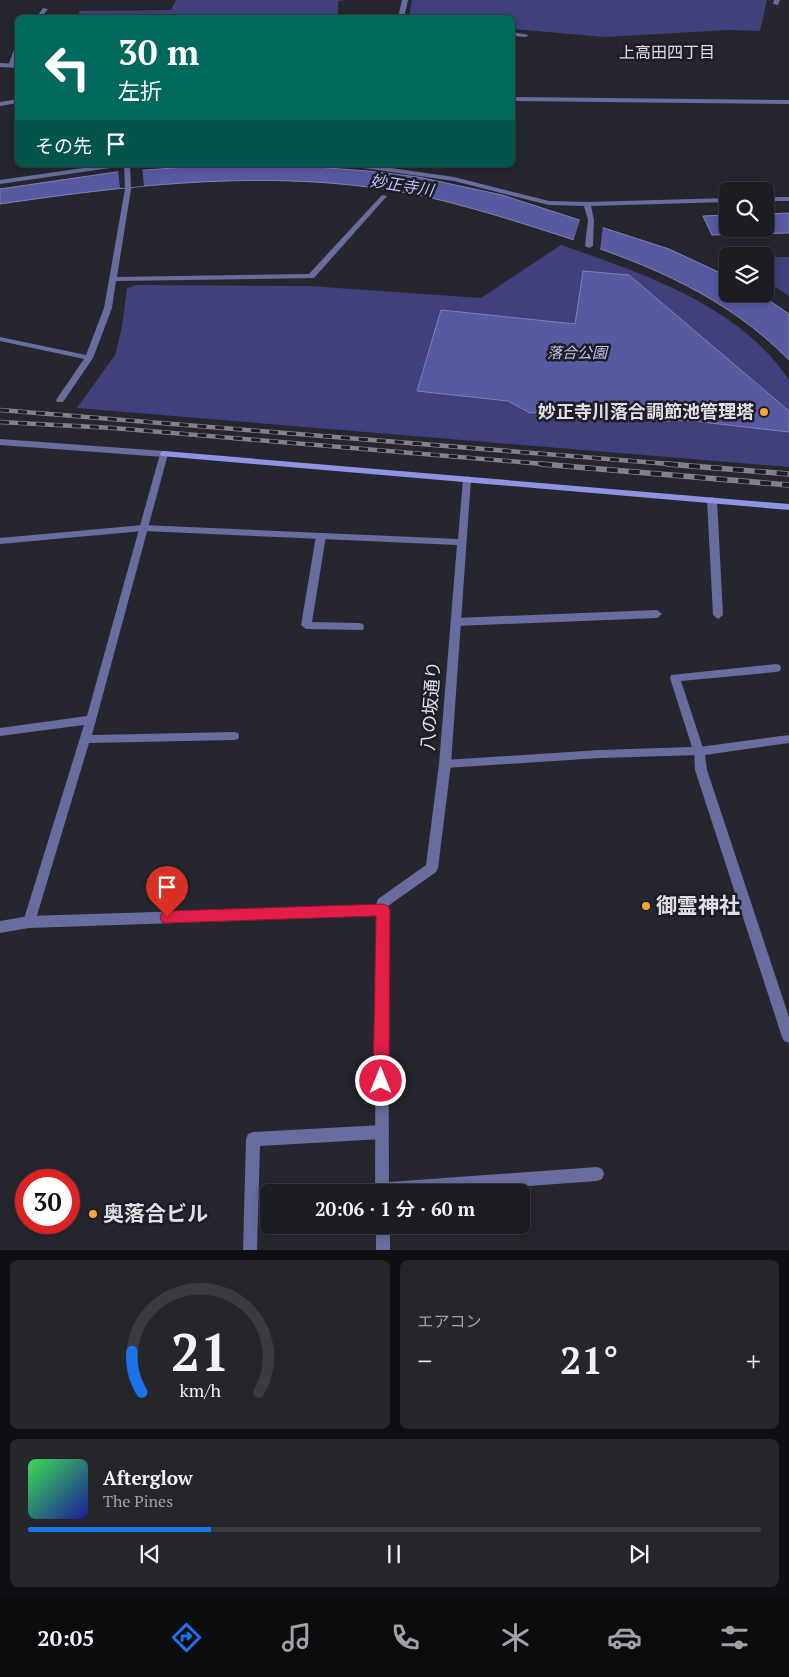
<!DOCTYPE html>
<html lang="ja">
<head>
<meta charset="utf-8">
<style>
  :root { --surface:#1c1d22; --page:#25262a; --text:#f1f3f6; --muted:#a0a2a5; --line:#3a3b40; --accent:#1a73e8 }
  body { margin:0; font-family:"PT Serif","Noto Sans JP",serif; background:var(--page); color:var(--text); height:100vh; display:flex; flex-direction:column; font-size:19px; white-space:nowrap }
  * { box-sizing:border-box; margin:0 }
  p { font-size:16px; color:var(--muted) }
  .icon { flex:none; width:28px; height:28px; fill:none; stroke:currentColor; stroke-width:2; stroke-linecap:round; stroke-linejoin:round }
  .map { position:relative; height:1250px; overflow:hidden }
  .details { display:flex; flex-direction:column; gap:10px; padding:10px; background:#0f1013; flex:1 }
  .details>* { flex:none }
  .guide { position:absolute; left:15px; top:15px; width:500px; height:152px; border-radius:8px; box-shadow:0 2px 8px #0003,0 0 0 1px var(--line); background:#00695c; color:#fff; overflow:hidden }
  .controls { position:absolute; left:719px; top:182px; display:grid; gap:10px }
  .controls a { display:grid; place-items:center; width:55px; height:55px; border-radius:8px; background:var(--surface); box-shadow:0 2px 8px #0003,0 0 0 1px var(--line); font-size:25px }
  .speed { position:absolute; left:15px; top:1169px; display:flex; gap:10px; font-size:25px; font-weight:700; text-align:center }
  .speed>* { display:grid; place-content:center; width:65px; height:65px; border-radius:50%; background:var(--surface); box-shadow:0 2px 8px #0003,0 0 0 1px var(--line); line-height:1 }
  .speed .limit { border:8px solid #d22; background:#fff; color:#111 }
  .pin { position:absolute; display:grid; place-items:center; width:42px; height:42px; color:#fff; margin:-51px -21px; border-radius:50% 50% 50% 0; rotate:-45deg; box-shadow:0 0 5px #0007 }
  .pin .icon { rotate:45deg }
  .me { position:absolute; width:55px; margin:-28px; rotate:0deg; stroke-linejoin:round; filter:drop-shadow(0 0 4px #0008) }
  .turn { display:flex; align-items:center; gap:18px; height:105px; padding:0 20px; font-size:22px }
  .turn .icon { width:65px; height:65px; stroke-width:2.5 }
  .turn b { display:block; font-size:35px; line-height:42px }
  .then { display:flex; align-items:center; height:48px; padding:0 20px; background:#0003; gap:10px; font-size:19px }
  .big { font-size:38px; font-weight:600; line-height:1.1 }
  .details .widget { flex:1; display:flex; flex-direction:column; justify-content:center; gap:8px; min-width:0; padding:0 18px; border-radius:8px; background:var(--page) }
  .details .dial { align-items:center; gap:0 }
  .dial svg { height:130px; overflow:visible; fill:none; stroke:var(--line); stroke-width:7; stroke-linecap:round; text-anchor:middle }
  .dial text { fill:var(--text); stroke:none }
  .song { display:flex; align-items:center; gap:15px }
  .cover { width:60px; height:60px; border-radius:8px; background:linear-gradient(135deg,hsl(130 70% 55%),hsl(240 70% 35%)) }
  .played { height:5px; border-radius:2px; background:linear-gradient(90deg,var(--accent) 25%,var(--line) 25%) }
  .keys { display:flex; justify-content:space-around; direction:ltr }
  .heat { display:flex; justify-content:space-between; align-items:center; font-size:28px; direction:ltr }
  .details .tiles { flex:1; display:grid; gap:10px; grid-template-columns:1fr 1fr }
  .widget:last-child { grid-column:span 2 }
  .trip { position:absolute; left:260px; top:1184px; width:270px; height:50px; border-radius:8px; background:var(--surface); box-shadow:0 2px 8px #0003,0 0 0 1px var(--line); font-weight:600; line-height:50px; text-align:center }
  .tab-bar { display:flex; height:80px; justify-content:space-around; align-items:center; background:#0b0c0e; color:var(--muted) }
  .tab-bar .icon { width:35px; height:35px }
  .tab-bar .selected { color:var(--accent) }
  .tab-bar b { font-size:22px; color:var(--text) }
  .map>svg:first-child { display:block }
  .green { fill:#3f407c }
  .water { fill:#5759a1; stroke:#8082b5 }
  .pier { fill:#26272e }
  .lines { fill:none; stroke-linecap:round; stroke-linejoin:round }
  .lane { fill:#686c9e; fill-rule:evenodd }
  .street { fill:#686c9e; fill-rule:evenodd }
  .secondary { fill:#8e93e3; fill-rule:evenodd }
  .rail-far1-casing { stroke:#828389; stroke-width:4.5 }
  .rail-casing { stroke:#828389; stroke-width:5.5 }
  .rail-far1 { stroke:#1c1d25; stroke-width:3; stroke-dasharray:9; stroke-linecap:butt }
  .rail { stroke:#1c1d25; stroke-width:4; stroke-dasharray:11; stroke-linecap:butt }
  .route { fill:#e11d48; stroke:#92132f }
  .poi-dot { fill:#f1a540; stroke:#1c1d25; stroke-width:2 }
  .labels { text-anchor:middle; stroke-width:5; stroke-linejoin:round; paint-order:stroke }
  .far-park-label { font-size:15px; font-style:italic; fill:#c1c6ef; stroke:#1c1d25 }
  .far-neighbourhood-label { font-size:16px; fill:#dfe0e5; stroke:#1c1d25 }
  .far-water-label { font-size:16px; font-style:italic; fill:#bbc1fe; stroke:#1c1d25 }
  .poi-label { font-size:18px; font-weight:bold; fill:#dfe0e5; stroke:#1c1d25; text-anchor:end }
  .street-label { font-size:18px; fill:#dfe0e5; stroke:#1c1d25 }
  .near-poi-label { font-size:21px; font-weight:bold; fill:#dfe0e5; stroke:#1c1d25; text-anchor:start }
</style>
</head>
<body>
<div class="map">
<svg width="789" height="1250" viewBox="0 0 789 1250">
  <rect width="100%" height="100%" fill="#26272e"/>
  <path class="green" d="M176,0H347L338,1V15L311,17H77L80,11L171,10Z
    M412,0H767L760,31L728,30L605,37L513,29L512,18L412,17H409Z
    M561,245C642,273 739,305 789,380V467L77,408L115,355L122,327L127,288L137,285L309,286L481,298Z
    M765,257H789V296L765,280Z"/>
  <path class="water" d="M218,165H288L368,171L418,177L502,195L669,249L727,276L728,294H760L789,314V360C727,297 651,265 568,238C525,224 481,210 436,199C292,166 144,183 0,204V189L116,172Z
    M789,213V233L712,235L703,216L727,215L728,229H765V214Z
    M583,271L629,275L789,411V432L684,420C669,422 654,421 640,415L561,407L548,412L530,413L508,401L417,391L441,310L575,324Z"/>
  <path class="pier" d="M142,167L144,186L120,188L118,169Z
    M581,217L603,225L600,250L573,242Z"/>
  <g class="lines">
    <path class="lane" d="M43,8L48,9L41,18H36Z
      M18,45V54L13,65L8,66L15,47Z
      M164,451L168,454L92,735L234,732L238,733L239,736L238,739L234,740L89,743L35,922L33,926L29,928L25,926L23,922L84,725L0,736V728L87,716L160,454Z
      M712,497L717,500L723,615L718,619L713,615L707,500Z
      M321,533L326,536L312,622L359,623L363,624L364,627L363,630L306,629L301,625L316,536Z
      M657,610L662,614L657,618L455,626L450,622L455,618Z
      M776,664L780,665L781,668L780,671L776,672L681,681L704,751L703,754L699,755L600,758L445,768L441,767L439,764L441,761L445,760L600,750L692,747L670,678L671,675Z
      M382,1125L387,1127L389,1132L387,1137L382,1139L260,1146L257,1250H243L246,1139L248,1134L253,1132Z"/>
    <path class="street" d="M402,0H408L404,18H398Z
      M774,0H780L778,5L773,4Z
      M512,32L529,35L526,37L512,36Z
      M0,63L18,64V68L0,67Z
      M512,97L789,100V104L512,101Z
      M18,99V103L0,106V102Z
      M104,165H120L117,167L0,184V180Z
      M124,165H130L131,189L117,277L309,274L382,195L387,196L314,278L116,281L112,308L93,358L63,402H57L56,400L84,359L0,341V337L86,355L104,308L125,189Z
      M353,165H370L454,177L549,201L587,202L728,198V202L591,206L594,220L593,246L589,248L585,246L588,220L584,206L549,205L454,181L356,167Z
      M765,197H789V201H765Z
      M0,439L164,451L168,454L164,457L0,445Z
      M467,476L471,479L451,764L438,868L436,872L388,906L389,1182L597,1167L602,1169L604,1174L602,1179L597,1181L445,1192H375L376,916L29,928L0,933V921L29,916L376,905L378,899L426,865L439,764L457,545L143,531L0,544V538L143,525L458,539L463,479Z
      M789,735V743L705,755L707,770L789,1017V1043L784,1041L782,1037L695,770L694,751L695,748L699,747Z
      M376,1225H390V1250H376Z"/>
    <path class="secondary" d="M164,451L789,504V510L161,456L160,454L161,452Z"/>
    <g class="rail-far1-casing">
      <path id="rail-far1" d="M0,410L682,465
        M0,422L113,428L556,465"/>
    </g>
    <g class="rail-casing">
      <path id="rail" d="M541,464L789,485
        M667,464L789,474"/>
    </g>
    <use href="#rail-far1" class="rail-far1"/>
    <use href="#rail" class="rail"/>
  </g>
  <path class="route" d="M383,904L388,906L390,910L389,1081L386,1086L381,1089L375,1086L373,1081L376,916L167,923L162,922L160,917L162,913L167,911Z"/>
  <g class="poi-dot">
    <circle cx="764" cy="412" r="5"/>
    <circle cx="646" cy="906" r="5"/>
    <circle cx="93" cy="1214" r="5"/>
  </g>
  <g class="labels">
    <g class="far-park-label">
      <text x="577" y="358">落合公園</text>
    </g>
    <g class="far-neighbourhood-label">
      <text x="667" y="58">上高田四丁目</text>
    </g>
    <g class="far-water-label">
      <text transform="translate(402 185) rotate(9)" y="6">妙正寺川</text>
    </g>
    <g class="poi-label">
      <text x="754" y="418">妙正寺川落合調節池管理塔</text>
    </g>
    <g class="street-label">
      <text transform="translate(431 706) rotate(-86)" y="6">八の坂通り</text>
    </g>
    <g class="near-poi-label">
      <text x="656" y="913">御霊神社</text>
      <text x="103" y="1221">奥落合ビル</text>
    </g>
  </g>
</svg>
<div class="controls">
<a><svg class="icon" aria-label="search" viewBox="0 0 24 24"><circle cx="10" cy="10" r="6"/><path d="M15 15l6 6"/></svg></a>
<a><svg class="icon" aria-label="layers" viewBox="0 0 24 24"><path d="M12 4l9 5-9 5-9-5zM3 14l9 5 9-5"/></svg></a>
</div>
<div class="speed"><div class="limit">30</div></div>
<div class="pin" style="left:167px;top:917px;background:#d93025"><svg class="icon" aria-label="arrive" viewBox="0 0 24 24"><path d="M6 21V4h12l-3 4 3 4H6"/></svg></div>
<svg class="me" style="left:381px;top:1081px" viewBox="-20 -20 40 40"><circle r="17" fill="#e11d48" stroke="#fff" stroke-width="3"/><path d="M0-11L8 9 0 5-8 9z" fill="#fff"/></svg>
<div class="trip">20:06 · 1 分 · 60 m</div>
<div class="guide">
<div class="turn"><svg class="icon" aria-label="left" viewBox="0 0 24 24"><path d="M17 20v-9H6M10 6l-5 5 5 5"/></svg><div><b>30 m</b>左折</div></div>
<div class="then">その先<svg class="icon" aria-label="arrive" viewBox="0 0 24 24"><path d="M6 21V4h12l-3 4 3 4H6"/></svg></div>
</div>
</div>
<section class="details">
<div class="tiles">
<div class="widget dial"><svg viewBox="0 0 100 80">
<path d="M14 69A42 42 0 1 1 86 69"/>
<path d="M14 69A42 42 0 0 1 8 44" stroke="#1a73e8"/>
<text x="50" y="56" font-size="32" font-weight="700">21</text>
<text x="50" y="72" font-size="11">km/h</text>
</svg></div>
<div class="widget"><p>エアコン</p>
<div class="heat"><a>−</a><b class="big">21°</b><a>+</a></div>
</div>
<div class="widget">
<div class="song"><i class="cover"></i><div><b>Afterglow</b><p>The Pines</p></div></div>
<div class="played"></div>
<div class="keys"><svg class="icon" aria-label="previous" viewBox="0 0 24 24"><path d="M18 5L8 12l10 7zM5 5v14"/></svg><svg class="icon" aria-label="pause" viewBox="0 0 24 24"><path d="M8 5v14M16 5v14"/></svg><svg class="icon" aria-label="next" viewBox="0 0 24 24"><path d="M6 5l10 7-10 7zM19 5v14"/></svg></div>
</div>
</div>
</section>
<nav class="tab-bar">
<b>20:05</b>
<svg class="icon selected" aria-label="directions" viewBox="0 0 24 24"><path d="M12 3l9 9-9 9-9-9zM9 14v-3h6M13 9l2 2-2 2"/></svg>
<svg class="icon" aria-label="music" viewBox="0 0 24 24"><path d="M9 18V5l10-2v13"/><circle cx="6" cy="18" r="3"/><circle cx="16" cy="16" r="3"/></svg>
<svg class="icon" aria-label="phone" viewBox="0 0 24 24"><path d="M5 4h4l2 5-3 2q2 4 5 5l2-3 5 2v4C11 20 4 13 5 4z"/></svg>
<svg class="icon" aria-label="climate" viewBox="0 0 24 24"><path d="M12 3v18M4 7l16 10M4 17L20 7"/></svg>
<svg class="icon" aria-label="car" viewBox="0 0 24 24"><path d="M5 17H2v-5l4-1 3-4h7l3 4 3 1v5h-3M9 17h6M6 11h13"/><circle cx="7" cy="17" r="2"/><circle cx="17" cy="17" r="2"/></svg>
<svg class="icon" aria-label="filters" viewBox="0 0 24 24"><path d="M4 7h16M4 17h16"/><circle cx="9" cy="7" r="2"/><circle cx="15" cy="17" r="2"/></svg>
</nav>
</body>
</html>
